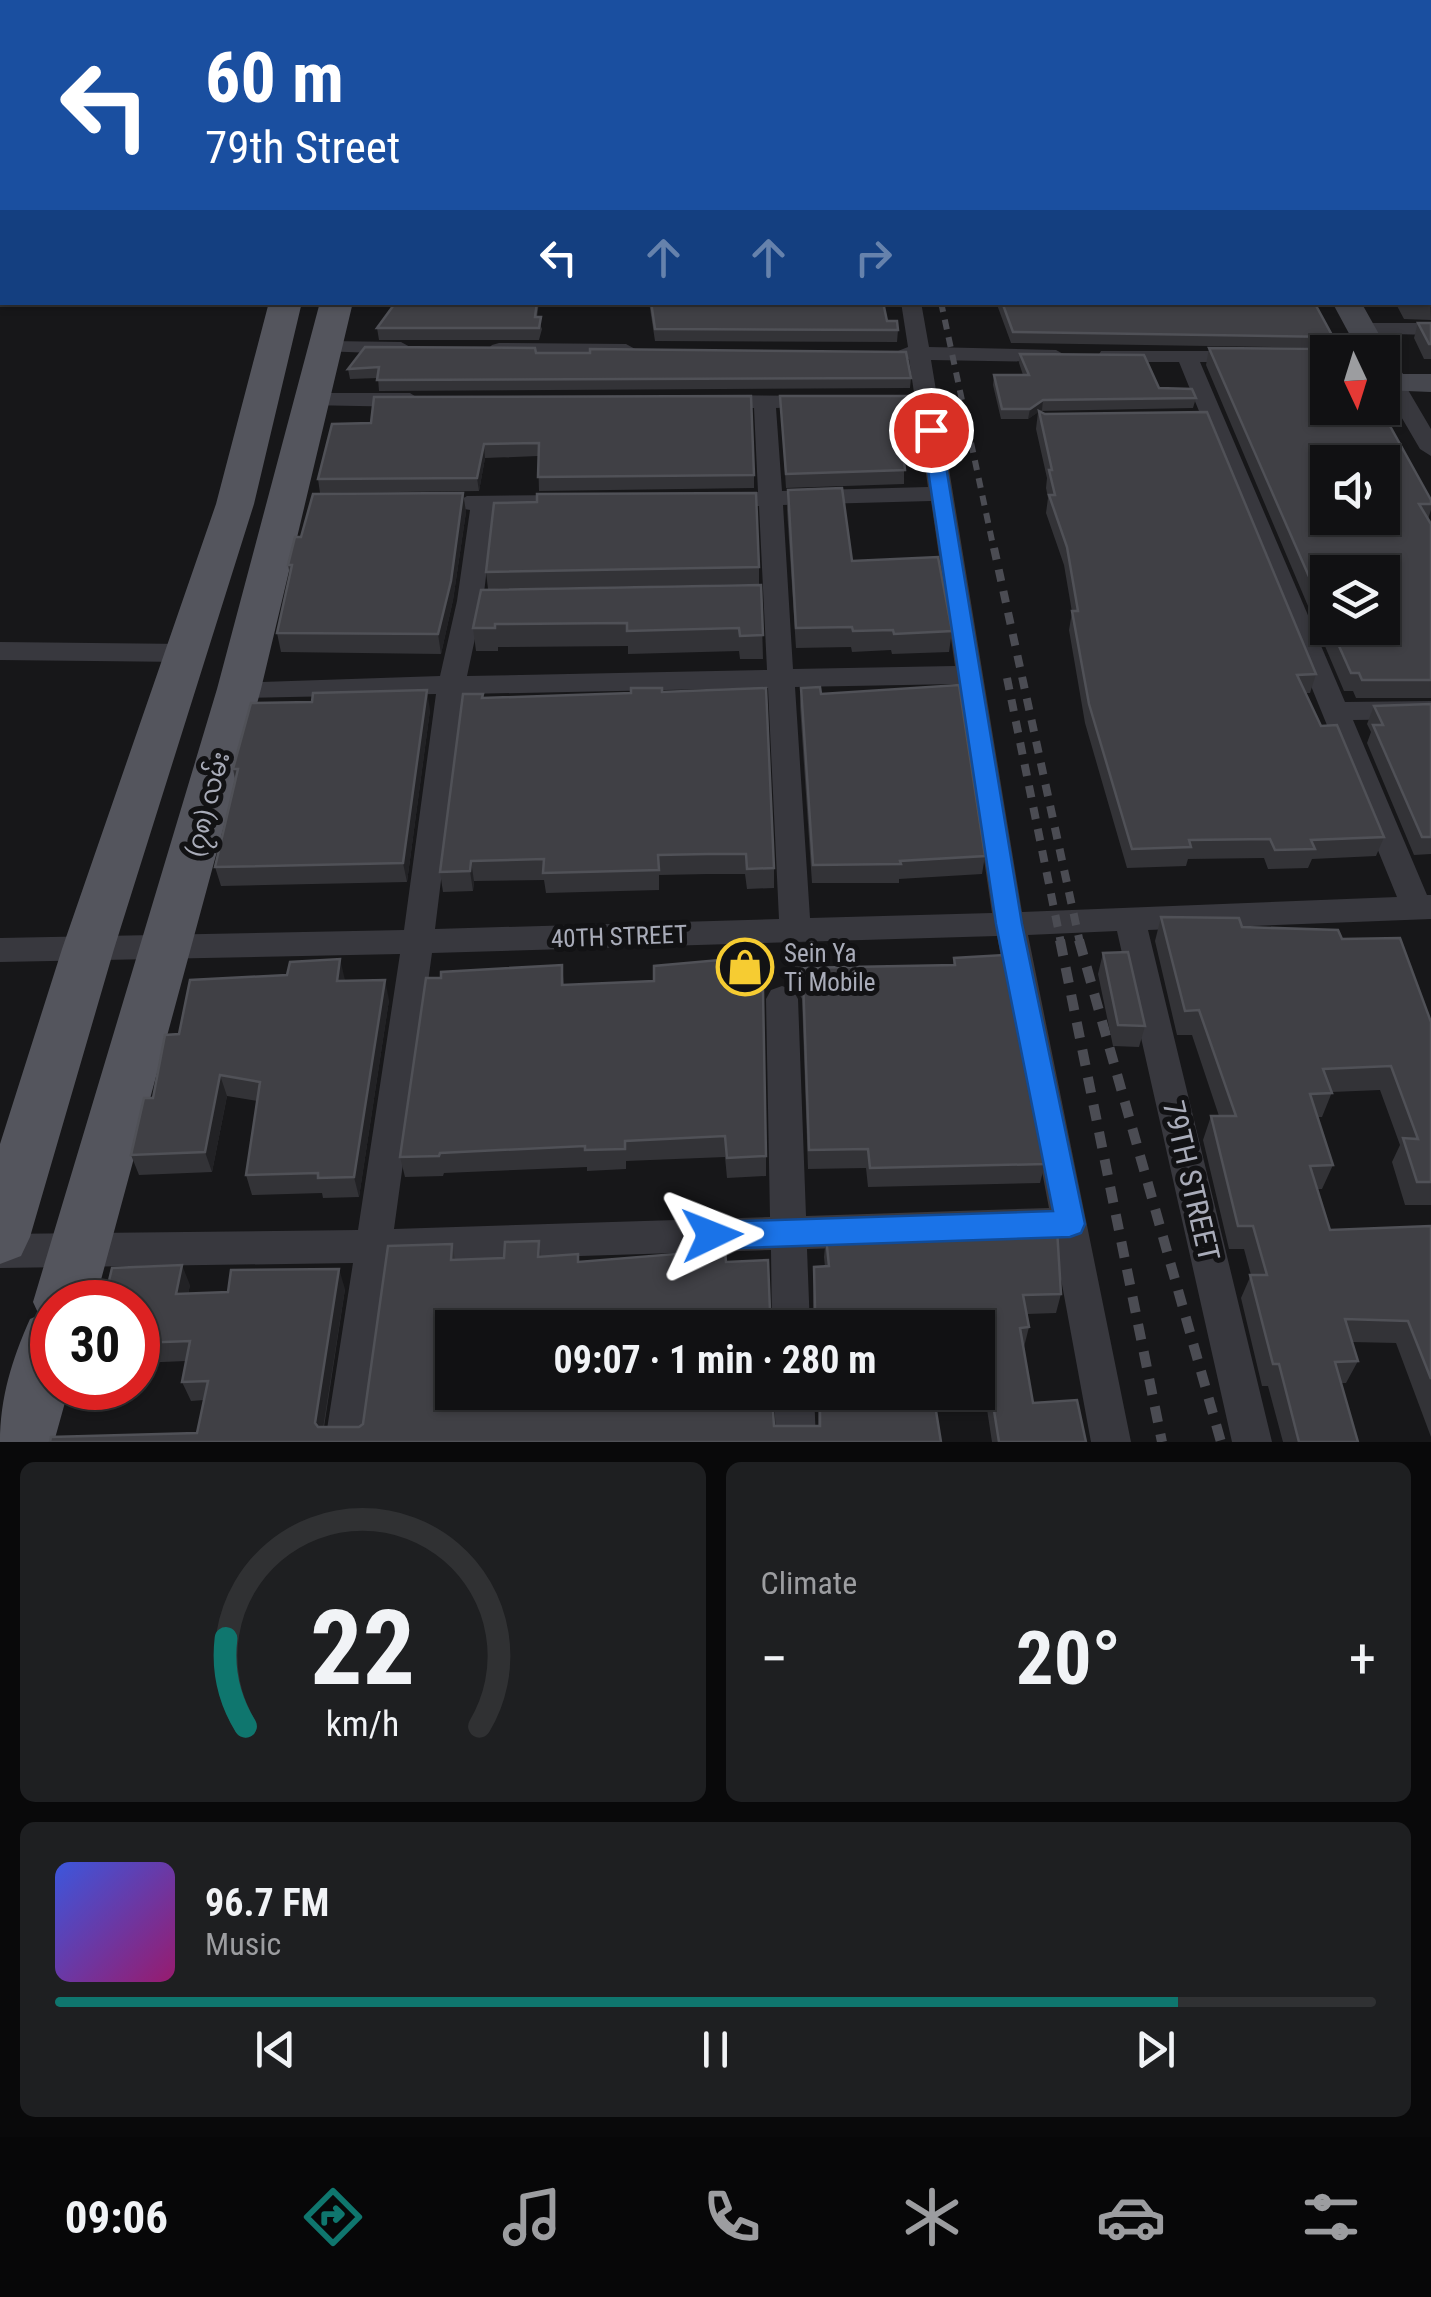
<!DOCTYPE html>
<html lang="en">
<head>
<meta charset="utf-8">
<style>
  :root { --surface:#111113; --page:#1e1f21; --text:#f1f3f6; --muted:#9c9da0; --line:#303133; --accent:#0f766e }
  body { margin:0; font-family:"Roboto Condensed","Noto Sans Myanmar",sans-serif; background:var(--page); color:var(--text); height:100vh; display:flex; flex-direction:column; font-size:38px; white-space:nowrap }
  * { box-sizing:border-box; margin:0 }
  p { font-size:32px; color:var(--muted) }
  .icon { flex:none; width:55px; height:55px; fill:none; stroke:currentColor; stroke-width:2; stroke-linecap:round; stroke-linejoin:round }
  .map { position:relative; height:1442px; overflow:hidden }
  .details { display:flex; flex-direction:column; gap:20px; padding:20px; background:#09090a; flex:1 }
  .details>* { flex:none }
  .banner { position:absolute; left:0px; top:0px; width:1432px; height:305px; box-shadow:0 2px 8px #0004,0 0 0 2px var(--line); background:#1a4fa0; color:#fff; overflow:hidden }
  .needle { width:65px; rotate:176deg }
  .fabs { position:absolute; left:1310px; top:335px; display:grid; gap:20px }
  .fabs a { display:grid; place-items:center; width:90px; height:90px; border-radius:0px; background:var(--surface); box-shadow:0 2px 8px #0004,0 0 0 2px var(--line); font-size:50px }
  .speed { position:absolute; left:30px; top:1280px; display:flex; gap:20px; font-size:50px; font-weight:700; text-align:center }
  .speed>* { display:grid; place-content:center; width:130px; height:130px; border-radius:50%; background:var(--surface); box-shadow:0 2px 8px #0004,0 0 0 2px var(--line); line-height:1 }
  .speed .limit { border:15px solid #d22; background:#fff; color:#111 }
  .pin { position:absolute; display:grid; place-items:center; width:85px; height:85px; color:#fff; margin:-42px; border:5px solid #fff; border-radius:50%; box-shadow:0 2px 10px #0007 }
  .me { position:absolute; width:110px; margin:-55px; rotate:88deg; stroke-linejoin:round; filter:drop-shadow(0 0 8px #0008) }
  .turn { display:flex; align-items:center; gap:35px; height:210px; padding:0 40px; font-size:45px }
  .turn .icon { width:130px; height:130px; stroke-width:2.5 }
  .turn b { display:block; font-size:70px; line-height:85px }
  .lanes { display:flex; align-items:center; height:95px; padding:0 40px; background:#0003; justify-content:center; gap:50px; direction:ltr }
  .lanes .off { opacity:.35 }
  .big { font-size:75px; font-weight:700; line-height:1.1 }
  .details .widget { flex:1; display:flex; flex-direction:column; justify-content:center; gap:15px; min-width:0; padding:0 35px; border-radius:15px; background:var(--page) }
  .details .dial { align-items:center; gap:0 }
  .dial svg { height:260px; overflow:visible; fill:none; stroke:var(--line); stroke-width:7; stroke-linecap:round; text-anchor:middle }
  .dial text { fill:var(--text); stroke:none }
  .song { display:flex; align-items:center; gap:30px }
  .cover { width:120px; height:120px; border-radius:15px; background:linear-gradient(135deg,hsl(230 70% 55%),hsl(320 70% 35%)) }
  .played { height:10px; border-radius:5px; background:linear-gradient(90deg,var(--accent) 85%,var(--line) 85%) }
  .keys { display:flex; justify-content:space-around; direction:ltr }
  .heat { display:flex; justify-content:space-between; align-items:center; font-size:55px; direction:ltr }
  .details .tiles { flex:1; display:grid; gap:20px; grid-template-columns:1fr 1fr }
  .widget:last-child { grid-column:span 2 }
  .trip { position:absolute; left:435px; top:1310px; width:560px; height:100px; border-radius:0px; background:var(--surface); box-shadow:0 2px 8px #0004,0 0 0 2px var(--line); font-weight:700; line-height:100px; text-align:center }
  .menu { display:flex; height:160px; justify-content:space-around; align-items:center; background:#070708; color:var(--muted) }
  .menu .icon { width:70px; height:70px }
  .menu .active { color:var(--accent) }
  .menu b { font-size:45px; color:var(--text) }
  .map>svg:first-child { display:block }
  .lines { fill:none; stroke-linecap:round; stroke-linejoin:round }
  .canal { fill:#2d343e; fill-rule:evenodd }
  .street { fill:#38383e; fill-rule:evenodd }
  .secondary { fill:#46474e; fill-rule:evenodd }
  .primary { fill:#54555d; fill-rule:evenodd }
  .rail-far2 { stroke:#4b4c53; stroke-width:6; stroke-dasharray:10 8; stroke-linecap:butt }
  .rail-far1 { stroke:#4b4c53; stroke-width:8; stroke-dasharray:12 10; stroke-linecap:butt }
  .rail { stroke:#4b4c53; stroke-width:10; stroke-dasharray:16 12; stroke-linecap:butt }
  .wall { fill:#333337; fill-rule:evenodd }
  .shaded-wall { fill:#222225 }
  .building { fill:#404045; stroke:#505157; stroke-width:2.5; fill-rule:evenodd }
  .route { fill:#1a73e8; stroke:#114b97; stroke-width:2.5 }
  .labels { text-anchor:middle; stroke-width:10; stroke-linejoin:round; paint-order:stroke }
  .street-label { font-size:25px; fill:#a9acb9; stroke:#121214 }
  .poi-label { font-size:25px; fill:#a9acb9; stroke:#121214; text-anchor:start }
  .near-street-label { font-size:30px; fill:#a9acb9; stroke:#121214 }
</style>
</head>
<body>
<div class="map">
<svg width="1431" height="1442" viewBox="0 0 1431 1442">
  <rect width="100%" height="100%" fill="#171719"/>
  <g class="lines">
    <path class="canal" d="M1430,256H1431V270H1430Z
      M0,288H2V302H0Z"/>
    <path class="street" d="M901,302H921L929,347L1056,350L1067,356L1056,362L931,360L1022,912L1397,897L1179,362H1109L1098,356L1101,351H1254L1257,356L1246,362H1200L1345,702L1431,701V719L1353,720L1427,895H1431V919L1148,930L1272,1442H1232L1117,931L1028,935L1131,1442H1091L1054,1241L807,1249L810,1328H772L771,1250L390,1262L365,1442H325L353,1263L0,1268V1234L358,1230L400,954L0,962V938L404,930L436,694L239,698L229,695L226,689L229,683L440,676L457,601L470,510L459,508L455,503L467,496L564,495L576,502L564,509L494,510L483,601L467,676L767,670L759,506L722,507L710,500L722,493L758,492L754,408L713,409L702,402L713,395L822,396L825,401L822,406L776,408L782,491L928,487L909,359L897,357L893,353L908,347ZM931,501L955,666L793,669L783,505ZM958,684L992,913L810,918L795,687ZM768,688L779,919L435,929L464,694ZM997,936L1049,1208L806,1216L798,999L793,990L782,986L771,990L766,999L770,1217L394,1229L432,953Z
      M1361,323H1431V335L1354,333L1351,329Z
      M328,341L401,342L412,348L401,354L321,351L317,347Z
      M499,343L626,344L637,350L626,356L492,353L488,349L492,345Z
      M1393,376L1401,378L1431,429V456L1420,449L1382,384Z
      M314,393H410L421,400L410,407L306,405L303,400L306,395Z
      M0,642L186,644L199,653L186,662L0,660Z
      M774,1392H814L816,1442H776Z"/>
    <path class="secondary" d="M1332,302H1361L1389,352L1386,358L1393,359L1403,374H1431V392L1382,390V352H1359Z"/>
    <path class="primary" d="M0,81H2V98H0Z
      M269,302H302L254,504L114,949L30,1237L21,1256L0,1264V1144L62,949L216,504Z
      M320,302H353L261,689L95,1302H52V1388H69L54,1442H0C0,1398 12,1359 30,1319L39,1315L33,1302L217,689Z"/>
    <path class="rail-far2" d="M941,302L994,550"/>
    <path class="rail-far1" d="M994,548L1080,943
      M1007,678L1061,943"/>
    <path class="rail" d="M1060,940L1162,1442
      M1079,940L1221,1442"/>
  </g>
  <path class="wall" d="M0,141H2V193H0Z
    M1430,280L1431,320L1404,319L1396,304V302H1430Z
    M451,302H539L537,317L542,329L539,340H379L377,328L451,304Z
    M649,302H883L887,321L898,330L897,342L655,341Z
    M996,302H1314L1333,337L1329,348L1011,343Z
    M1418,323H1431V359H1424L1414,338Z
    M1209,348L1431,500V510L1428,519L1431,524V698H1356L1353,691H1344L1206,365ZM1328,572L1382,628H1328Z
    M536,353L911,378L910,388L379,391L378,378L350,379L348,369Z
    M1020,354L1196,398L1193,408L1040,411L1316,674L1310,693H1306L1321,726L1384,837L1376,856L1312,859L1308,868L1268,869L1264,858L1188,859L1186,866L1127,868L1085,723L1069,630L1072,612L1064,565L1046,513L1048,498L1046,488L1047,478L1036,429L1038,412L1028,419H1001L993,385L994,375H1023L1019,363Z
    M780,396L922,451L921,465H904V484L786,488Z
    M374,397L754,475V488L539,491L538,456L485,458L479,491L320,493L318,479L371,423Z
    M788,490L852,561L952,631L949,652L892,654L891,650L852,652L851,647L796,648L787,510Z
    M463,493L466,512L453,600L441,654L281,652L277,633L290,575L288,565L301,537Z
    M759,567V584L488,589L486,572Z
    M761,585L763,659H740L739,651L628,654V646L498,647V651H476L473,628Z
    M801,688L821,694L985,856L982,874L899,879V883H812L800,706Z
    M662,692L774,868V888L747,889L745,874H708L659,875V890L546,893L544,880L474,881L473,891L443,892L440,872L483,698Z
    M1431,704V854L1414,855L1367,743L1371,732L1367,724L1374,706Z
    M430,710L407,882L221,886L215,867L235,779L233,769Z
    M1161,917L1342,939L1431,1022V1205H1405L1392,1162L1400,1145L1380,1090L1332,1092L1322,1117H1317L1333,1165L1322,1189H1317L1330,1230L1431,1226V1437L1396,1343L1352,1342L1358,1361L1346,1383H1341L1358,1442H1283L1268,1386H1262L1241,1298L1251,1275L1244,1249H1229L1203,1140L1211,1116H1219L1192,1035H1177L1155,941Z
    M1103,953L1145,1026L1139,1047L1113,1046L1098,974Z
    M954,958L1045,1164L1040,1183L868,1187L866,1168L808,1169L802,999L796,988L797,968L953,965Z
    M562,965L564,985L732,993L766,1156V1176L727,1178L725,1157L626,1161V1169L587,1171V1167L444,1173L443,1176L405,1177L400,1157L441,978Z
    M389,1000L359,1197L323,1198L322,1193L252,1195L246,1175L257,1101L227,1096L212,1172L139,1175L131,1155L179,1034Z
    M1012,1230L1061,1294L1056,1313L1027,1314L1029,1327L1024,1347L1033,1403L1086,1442H992L978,1351V1328H452L700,1398L774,1426H818V1392H933L941,1442L197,1433L204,1400L191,1401L182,1382L186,1361L138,1363V1302L190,1285L188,1294L345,1289L324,1427H359L363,1424L452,1244L455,1260L504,1258L539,1241L541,1257L579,1262H726L770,1311L812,1312L813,1311L814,1267H825L824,1257L826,1237L947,1239L1011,1236Z"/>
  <path class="shaded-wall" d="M1043,400L1042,410L1028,419L1030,409Z
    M484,444L485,458L479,491L477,478Z
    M463,493L466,512L453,600L441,654L438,634Z
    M427,690L430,710L407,882L403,863Z
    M471,861L474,881L473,891L470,871Z
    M340,959L345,980L342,1002L337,981Z
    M385,980L389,1000L359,1197L354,1177Z
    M220,1075L227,1096L212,1172L205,1152Z
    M182,1265L190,1285L184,1314L176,1294Z
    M339,1269L345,1289L321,1441L315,1423Z"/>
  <path class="building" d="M4,0H834V2H3Z
    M902,0H1431V18L1430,19V2H902Z
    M1430,31L1431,32L1430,68Z
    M1430,103L1431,107L1430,151Z
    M0,141H2V170H0Z
    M1430,185L1431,186L1430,226Z
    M1430,290L1431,305L1408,304L1407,302H1430Z
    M396,302L451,304V302H537L535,317H541L539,328H377Z
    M651,302H883L887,321H897L898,330L655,329Z
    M1002,302H1314L1333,337L1013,332Z
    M1418,323H1431V344H1429Z
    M1338,339L1343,349H1348L1350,352H1328V408H1380L1431,500V504H1419L1431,524V680H1362L1359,673H1351L1331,628H1382V572H1328V620L1209,348L1333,349ZM1328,462H1382V518H1328Z
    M365,347L535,348L536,353H590V349L906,352L911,378L377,380L379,367L348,369Z
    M1020,354L1144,355L1159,388L1192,389L1196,398L1043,400L1030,409H1002L994,375H1029Z
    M751,396L754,475L538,477L539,443L484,444L477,478L318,479L332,424L371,423L374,397Z
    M780,396H914L922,451H903L905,470L786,474Z
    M1039,411L1045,414L1207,412L1316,674L1297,675L1321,726L1337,725L1384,837L1311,840L1315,849L1275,850L1270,839L1189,840L1191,847L1132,849L1089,704L1072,611H1078L1067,547L1049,495H1055L1049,470H1052Z
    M842,488L852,561L938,557L952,631L894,634L893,630L853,631L852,627L796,628L788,490Z
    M463,493L451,581L438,634L277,633L292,565H288L295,537H301L313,494Z
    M756,493L759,567L486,572L494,503L537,502V494Z
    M761,585L763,635L740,636L739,628L627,631V623L495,624V628H473L481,590Z
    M959,685L985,856L900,861L901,864L813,865L801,688L820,687L821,694Z
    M631,688H662V692L766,688L774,868L747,869L746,854H708L658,855L659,870L543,873L544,859L471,861L470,871L440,872L463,694H483L482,698L631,693Z
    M427,690L403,863L215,867L238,769H233L251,703L312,702L313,693Z
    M1431,704V837H1422L1373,725H1383L1374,706Z
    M1161,917L1239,918L1242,927L1338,930L1342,939L1400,938L1431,1022V1182H1417L1403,1138L1418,1139L1391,1066L1323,1069L1332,1093L1310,1094L1333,1165L1310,1166L1330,1230L1431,1226V1379L1408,1321L1345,1319L1358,1361L1335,1362L1358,1442H1299L1279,1364H1273L1250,1275H1267L1253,1226H1238L1211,1116H1236L1199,1010L1185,1011Z
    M1128,952L1145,1026L1118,1025L1103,953Z
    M1004,955L1045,1164L870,1168L868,1149L809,1150L803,979L797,968L955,965L954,958Z
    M340,959L337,981L385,980L354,1177L318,1178V1173L246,1175L260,1082L220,1075L205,1152L131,1155L144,1098H153L165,1035L179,1034L190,980L287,975L290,962Z
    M730,959L732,993L763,991L766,1156L727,1158L725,1136L625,1141V1149L585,1150V1146L440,1153L439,1156L400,1157L426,978H441V972L562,965V985L654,981V966Z
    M1057,1229L1061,1294L1023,1295L1029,1327L1020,1328L1033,1403L1077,1400L1086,1442H999L981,1329H978V1328H452V1392H699L700,1398L772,1395L774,1426H820V1392H933L941,1442H50L51,1437L197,1433L208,1381L182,1382L190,1341L138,1343V1302H104L112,1268L182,1265L176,1294L228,1292L231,1270L339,1269L315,1423L318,1427H359L363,1424L388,1246L452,1244L451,1260L504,1258L505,1242L539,1241L538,1257L578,1254V1262L725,1250L726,1262L768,1260L770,1311L812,1312L815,1308L814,1267L829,1266L826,1237L908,1230L946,1231L947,1239L1013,1236L1012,1230Z"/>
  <path class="route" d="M931,425L940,430L1022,924L1085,1224L1081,1233L1070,1237L712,1249L701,1245L697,1235L701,1226L712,1222L1053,1211L996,924L922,430Z"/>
  <defs>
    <g id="shop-ring" transform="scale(2.875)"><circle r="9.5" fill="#121214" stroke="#f6cc32" stroke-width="1.5"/><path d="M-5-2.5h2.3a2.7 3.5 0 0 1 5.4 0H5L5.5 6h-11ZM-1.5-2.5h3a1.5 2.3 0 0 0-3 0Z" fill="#f6cc32"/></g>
  </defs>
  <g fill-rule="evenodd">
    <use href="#shop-ring" x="745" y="967"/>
  </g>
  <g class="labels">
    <g class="street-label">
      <text transform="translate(207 804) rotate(-75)" y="9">(၇၈) လမ်း</text>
      <text transform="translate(619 936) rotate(-2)" y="9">40TH STREET</text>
    </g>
    <g class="poi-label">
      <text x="784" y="962">Sein Ya<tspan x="784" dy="29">Ti Mobile</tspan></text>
    </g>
    <g class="near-street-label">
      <text transform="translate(1191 1181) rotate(77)" y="10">79TH STREET</text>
    </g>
  </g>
</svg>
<div class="fabs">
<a><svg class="needle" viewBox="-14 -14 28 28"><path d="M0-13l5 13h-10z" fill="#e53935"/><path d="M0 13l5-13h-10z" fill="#9c9da0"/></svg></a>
<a><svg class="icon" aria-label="sound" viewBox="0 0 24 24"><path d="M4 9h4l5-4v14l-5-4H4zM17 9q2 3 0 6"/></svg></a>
<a><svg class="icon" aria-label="layers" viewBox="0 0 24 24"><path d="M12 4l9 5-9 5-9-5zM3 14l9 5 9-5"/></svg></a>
</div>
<div class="speed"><div class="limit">30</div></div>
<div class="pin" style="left:931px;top:430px;background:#d93025"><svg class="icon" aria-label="arrive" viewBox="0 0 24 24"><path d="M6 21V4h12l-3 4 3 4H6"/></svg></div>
<svg class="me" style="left:712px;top:1235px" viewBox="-20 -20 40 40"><path d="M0-17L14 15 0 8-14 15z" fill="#1a73e8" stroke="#fff" stroke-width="4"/></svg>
<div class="trip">09:07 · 1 min · 280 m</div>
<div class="banner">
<div class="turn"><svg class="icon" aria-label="left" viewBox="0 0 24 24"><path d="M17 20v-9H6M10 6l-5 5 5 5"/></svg><div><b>60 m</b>79th Street</div></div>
<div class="lanes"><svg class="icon" aria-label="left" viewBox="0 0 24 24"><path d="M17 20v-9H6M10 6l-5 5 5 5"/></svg><svg class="icon off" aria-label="ahead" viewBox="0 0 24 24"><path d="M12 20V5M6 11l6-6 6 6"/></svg><svg class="icon off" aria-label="ahead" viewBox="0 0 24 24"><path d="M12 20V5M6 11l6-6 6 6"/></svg><svg class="icon off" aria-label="right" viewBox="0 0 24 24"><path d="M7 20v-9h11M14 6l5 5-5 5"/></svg></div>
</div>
</div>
<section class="details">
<div class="tiles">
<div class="widget dial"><svg viewBox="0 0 100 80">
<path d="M14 69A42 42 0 1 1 86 69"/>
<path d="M14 69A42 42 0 0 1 8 42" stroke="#0f766e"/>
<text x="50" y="56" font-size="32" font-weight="700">22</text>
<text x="50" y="72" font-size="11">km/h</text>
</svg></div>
<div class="widget"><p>Climate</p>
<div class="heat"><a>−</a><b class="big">20°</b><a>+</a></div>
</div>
<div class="widget">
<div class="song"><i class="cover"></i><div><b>96.7 FM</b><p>Music</p></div></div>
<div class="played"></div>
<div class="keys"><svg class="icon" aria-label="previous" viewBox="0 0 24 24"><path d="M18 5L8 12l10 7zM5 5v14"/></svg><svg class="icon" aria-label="pause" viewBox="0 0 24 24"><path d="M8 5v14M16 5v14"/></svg><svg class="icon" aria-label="next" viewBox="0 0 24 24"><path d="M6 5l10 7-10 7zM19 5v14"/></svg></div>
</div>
</div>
</section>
<nav class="menu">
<b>09:06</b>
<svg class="icon active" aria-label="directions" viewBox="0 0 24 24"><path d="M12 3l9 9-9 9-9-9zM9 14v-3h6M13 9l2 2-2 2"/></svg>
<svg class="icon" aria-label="music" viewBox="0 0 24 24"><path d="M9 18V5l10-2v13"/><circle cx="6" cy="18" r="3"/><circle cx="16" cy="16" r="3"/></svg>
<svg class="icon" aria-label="phone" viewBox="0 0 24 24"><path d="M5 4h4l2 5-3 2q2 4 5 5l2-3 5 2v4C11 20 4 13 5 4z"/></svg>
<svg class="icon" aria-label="climate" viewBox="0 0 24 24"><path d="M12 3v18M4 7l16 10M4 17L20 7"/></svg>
<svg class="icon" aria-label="car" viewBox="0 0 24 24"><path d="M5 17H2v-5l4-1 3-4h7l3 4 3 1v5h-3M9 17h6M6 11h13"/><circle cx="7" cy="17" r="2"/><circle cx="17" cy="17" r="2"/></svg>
<svg class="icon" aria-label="filters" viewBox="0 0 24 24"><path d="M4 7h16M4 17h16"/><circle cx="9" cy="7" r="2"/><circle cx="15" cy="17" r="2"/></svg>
</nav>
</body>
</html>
